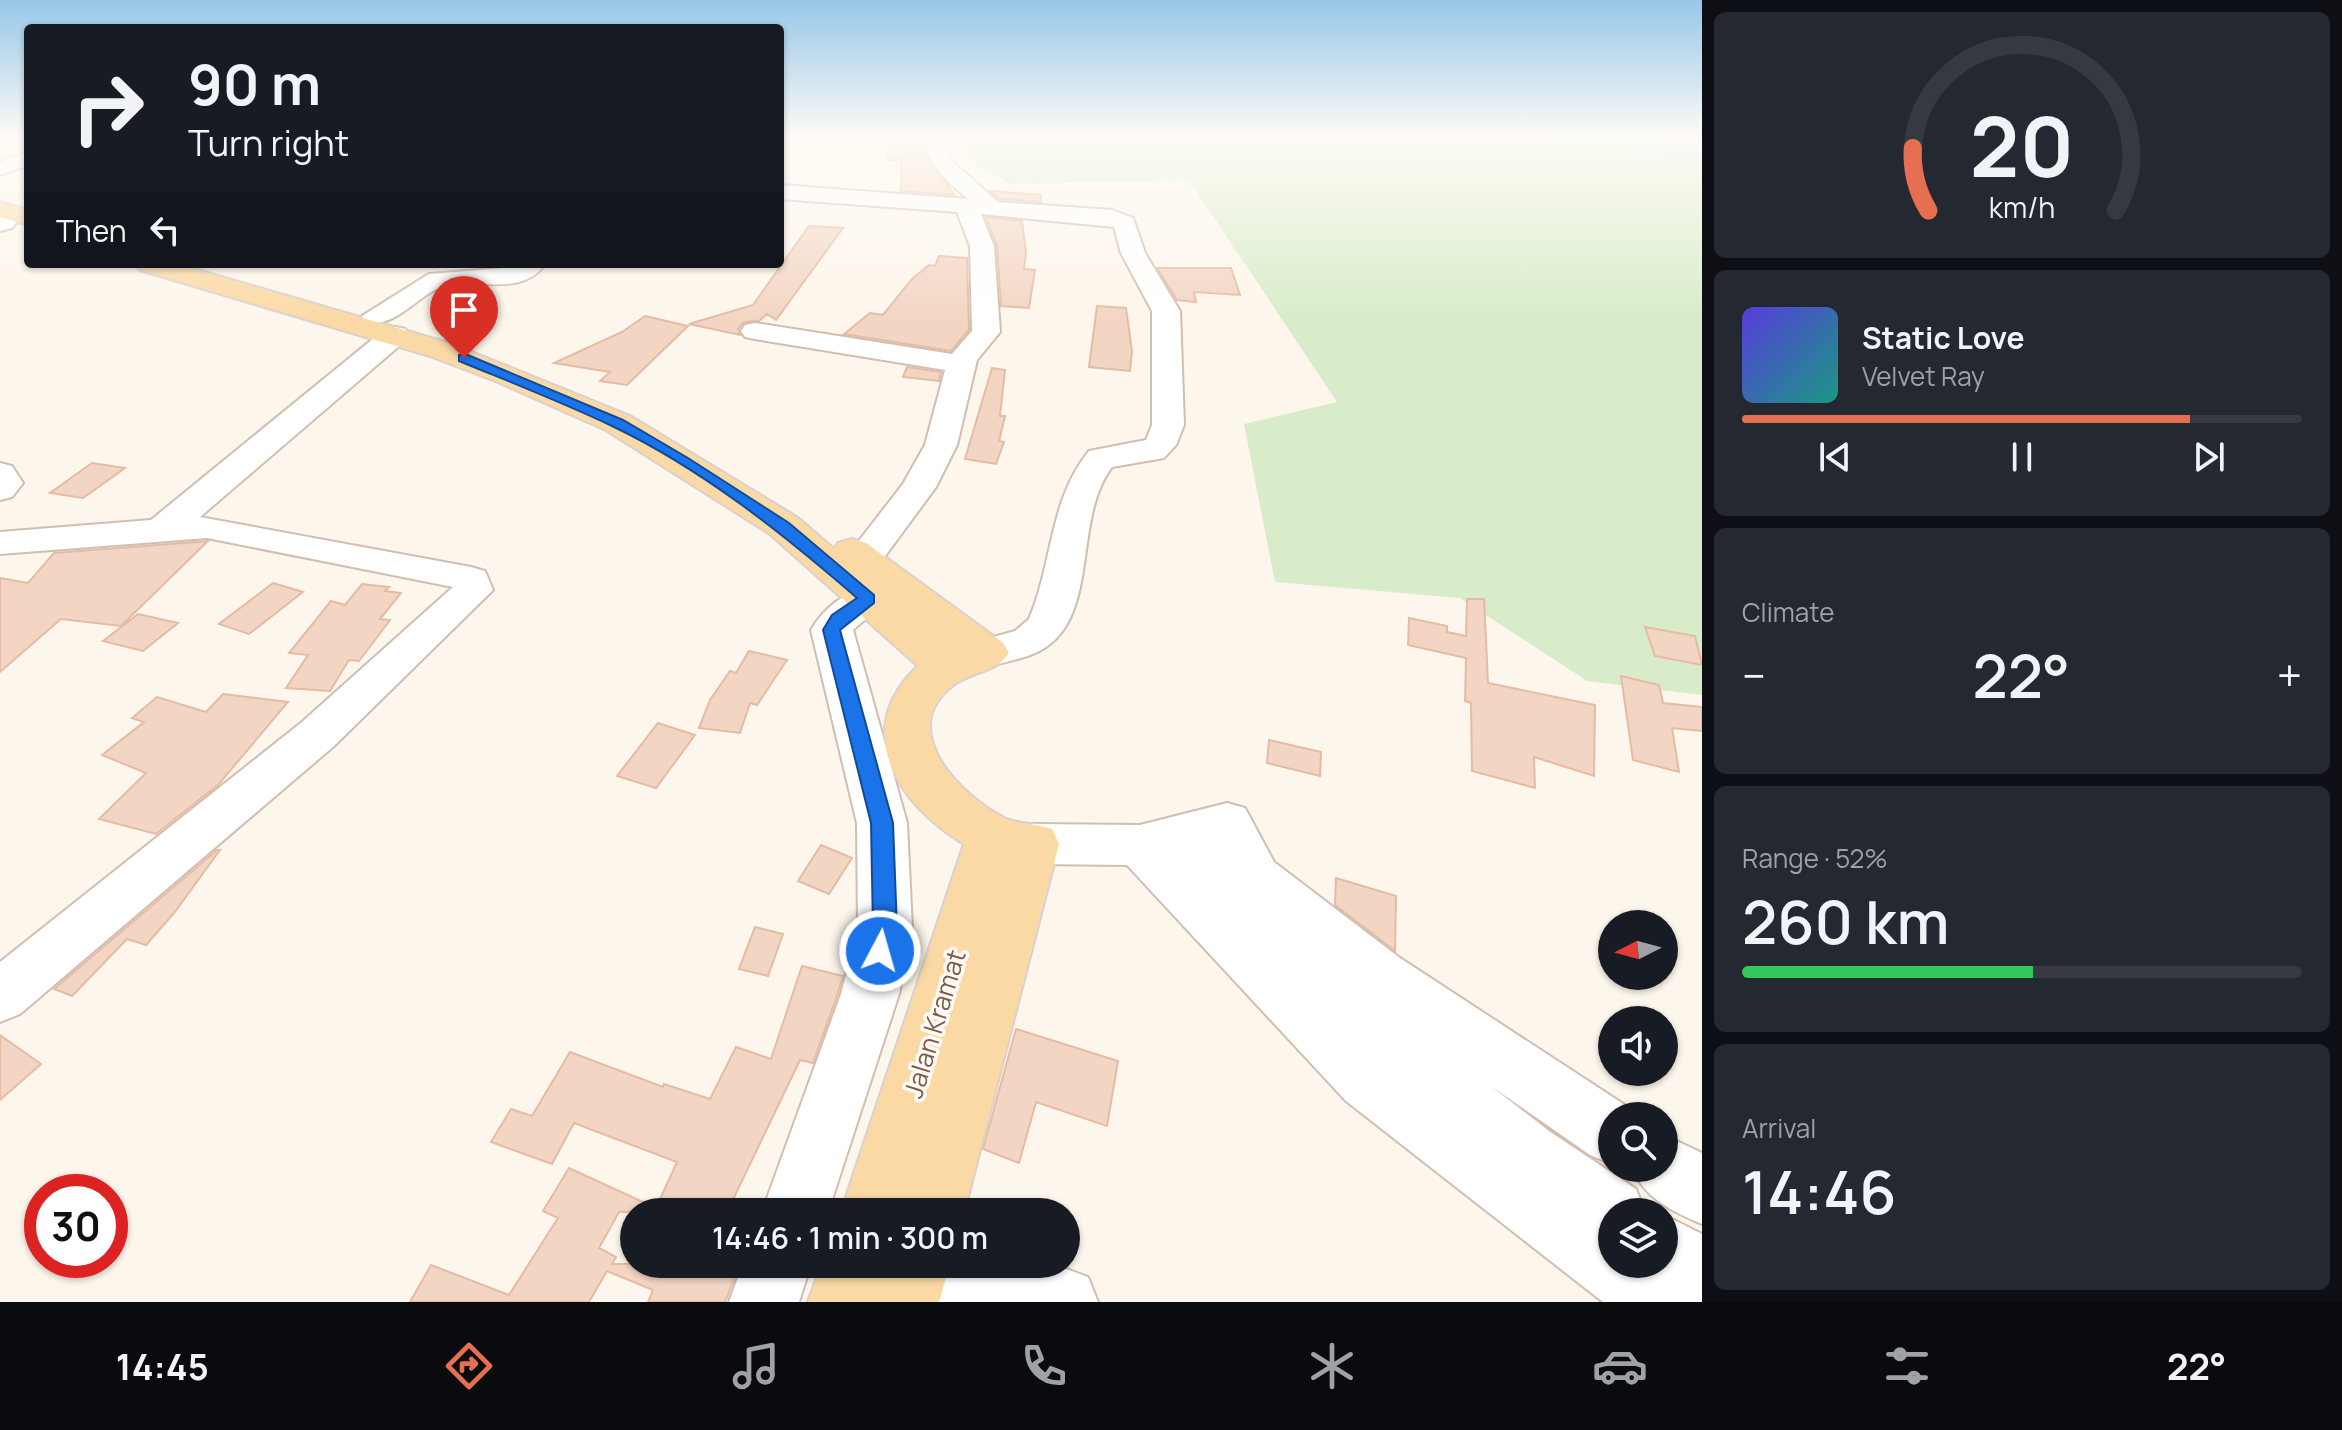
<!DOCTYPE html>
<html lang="en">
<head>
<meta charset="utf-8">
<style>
  :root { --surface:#171b24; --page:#242831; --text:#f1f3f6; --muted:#9ea1a6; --line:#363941; --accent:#e76f51 }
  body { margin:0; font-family:Manrope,sans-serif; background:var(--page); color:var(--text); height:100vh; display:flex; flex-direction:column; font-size:30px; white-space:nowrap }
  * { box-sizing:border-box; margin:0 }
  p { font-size:26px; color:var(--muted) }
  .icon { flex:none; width:44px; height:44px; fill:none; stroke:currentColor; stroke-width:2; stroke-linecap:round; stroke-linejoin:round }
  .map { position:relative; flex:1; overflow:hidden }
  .panel { display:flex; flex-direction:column; gap:12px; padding:12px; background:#0d0f14; width:640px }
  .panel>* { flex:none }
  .banner { position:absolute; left:24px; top:24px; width:760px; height:244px; border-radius:8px; box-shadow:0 2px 6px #0004; background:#171b24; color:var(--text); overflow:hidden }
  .needle { width:52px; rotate:264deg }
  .buttons { position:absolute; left:1598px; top:910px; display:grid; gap:16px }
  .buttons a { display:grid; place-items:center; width:80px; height:80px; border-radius:50%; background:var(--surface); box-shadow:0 2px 6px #0004; font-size:40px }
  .speed { position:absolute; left:24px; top:1174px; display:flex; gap:16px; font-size:40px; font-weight:700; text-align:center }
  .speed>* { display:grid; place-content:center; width:104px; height:104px; border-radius:50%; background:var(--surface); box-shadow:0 2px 6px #0004; line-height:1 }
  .speed .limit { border:12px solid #d22; background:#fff; color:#111 }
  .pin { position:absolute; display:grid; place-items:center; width:68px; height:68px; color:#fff; margin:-82px -34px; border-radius:50% 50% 50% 0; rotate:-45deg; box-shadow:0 0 8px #0007 }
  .pin .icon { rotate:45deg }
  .me { position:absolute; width:88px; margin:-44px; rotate:6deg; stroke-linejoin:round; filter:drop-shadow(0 0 6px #0008) }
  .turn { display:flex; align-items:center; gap:28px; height:168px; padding:0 32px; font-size:36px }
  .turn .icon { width:104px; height:104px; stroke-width:2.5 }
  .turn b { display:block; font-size:56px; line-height:68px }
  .then { display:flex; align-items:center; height:76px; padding:0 32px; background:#0003; gap:16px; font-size:30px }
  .big { font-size:60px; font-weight:600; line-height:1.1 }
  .panel .tile { flex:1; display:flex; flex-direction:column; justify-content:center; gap:12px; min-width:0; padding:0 28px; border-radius:12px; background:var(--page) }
  .panel .dial { align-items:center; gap:0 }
  .dial svg { height:208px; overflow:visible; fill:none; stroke:var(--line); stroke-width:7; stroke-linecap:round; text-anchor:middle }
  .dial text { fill:var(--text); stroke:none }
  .song { display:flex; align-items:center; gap:24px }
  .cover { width:96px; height:96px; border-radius:12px; background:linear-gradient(135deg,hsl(250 70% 55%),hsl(170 70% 35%)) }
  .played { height:8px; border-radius:4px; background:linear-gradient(90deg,var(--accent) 80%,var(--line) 80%) }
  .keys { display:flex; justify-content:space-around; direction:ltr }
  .heat { display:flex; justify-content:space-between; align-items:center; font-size:44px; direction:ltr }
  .charge { height:12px; border-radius:6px; background:linear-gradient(90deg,#34c759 52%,var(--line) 0) }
  .trip { position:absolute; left:620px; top:1198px; width:460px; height:80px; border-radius:40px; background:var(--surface); box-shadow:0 2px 6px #0004; font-weight:600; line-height:80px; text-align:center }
  .tabs { display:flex; height:128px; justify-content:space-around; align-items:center; background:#090b0e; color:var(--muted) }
  .tabs .icon { width:56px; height:56px }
  .tabs .current { color:var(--accent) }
  .tabs b { font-size:36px; color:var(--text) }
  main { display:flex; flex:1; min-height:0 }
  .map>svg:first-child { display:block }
  .green { fill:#d8ecc9 }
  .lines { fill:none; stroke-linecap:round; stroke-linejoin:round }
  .river { fill:#bfe3e8; fill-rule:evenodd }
  .building { fill:#f3d5c3; stroke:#e6bba3; stroke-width:2 }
  .minor-casing { stroke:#d1beb0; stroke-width:4 }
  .major-casing { stroke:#dad1cd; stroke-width:4 }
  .minor { fill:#fff; fill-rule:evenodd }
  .major { fill:#fbd9a5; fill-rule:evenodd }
  .route { fill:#1a73e8; stroke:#114b97; stroke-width:2 }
  .labels { text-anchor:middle; stroke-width:7; stroke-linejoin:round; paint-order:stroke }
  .near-street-label { font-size:26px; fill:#7a5c4d; stroke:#fffaf3 }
</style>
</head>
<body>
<main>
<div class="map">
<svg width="1702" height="1302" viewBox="0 0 1702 1302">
  <rect width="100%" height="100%" fill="#fdf6ec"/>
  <path class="green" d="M994,138H1663L1702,143V695L1587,681L1460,598L1275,582L1244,424L1337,402L1189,180L1012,184L976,166L958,141Z"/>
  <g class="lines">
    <path class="river" d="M1540,138H1638L1702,150V164L1627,150L1552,145Z"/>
  </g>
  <path class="building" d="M891,138H922L919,153H925L954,195L901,191L902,160H887Z
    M990,191L1041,195V202L999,199Z
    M986,217L1022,221L1026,253L1024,269L1035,270L1029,308L1001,306L997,246Z
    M809,226L843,228L776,320L767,314L759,321L744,322L738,329L740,335L689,324L753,305Z
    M939,256L967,258L969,330L951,351L844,334L870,313L883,315L912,279L929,265L935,266Z
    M1157,268H1231L1240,295L1194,292L1196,302L1177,300Z
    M1097,306L1126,308L1132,351L1130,371L1089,367Z
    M645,316L688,326L627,385L600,381L610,372L554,363L622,332Z
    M907,367L941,372L939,381L903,377Z
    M992,368L1005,370L1000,416H1005L999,441L1004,442L996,464L965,459Z
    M92,463L125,468L83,498L50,493Z
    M208,541L121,626L61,619L0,672V578L28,583L54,553Z
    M273,583L303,592L249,634L219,624Z
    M362,584L389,587L385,591L401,593L380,619L390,620L359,661L349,660L330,691L286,688L308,655L289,653L331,601L345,605Z
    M1467,599H1484L1488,683L1595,705L1594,776L1534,757L1535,788L1472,771L1471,703L1465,701L1466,658L1408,645L1409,618L1447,626V632L1466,636Z
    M138,614L178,623L143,651L103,641Z
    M1645,627L1695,636L1702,665L1655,656Z
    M749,651L787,660L757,705L750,703L740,733L699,728L710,700L730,671L736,673Z
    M1621,676L1659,685L1663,703L1702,707V731L1672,728L1679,772L1633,760Z
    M223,694L288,702L218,785L156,834L99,819L146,773L102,755L144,722L132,718L157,697L206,712Z
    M658,723L695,735L656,788L617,776Z
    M1269,740L1321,752L1320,776L1267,763Z
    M821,845L852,858L829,894L798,881Z
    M217,850H220L174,913L146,945L127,939L72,996L54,989Z
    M1336,878L1396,896L1395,951L1335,905Z
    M755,927L783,934L768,976L739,969Z
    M802,966L843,976L838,993L813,1063L800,1060L727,1212H619L599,1248L616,1257L612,1264H719L737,1271L725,1302H648L653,1290L607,1271L589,1302H410L431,1265L509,1295L558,1218L543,1211L569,1168L656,1208L677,1162L574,1123L552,1164L491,1142L511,1109L532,1116L570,1052L663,1087L664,1084L710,1099L736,1047L771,1059Z
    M1016,1029L1118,1061L1107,1126L1036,1102L1019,1163L983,1149Z
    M0,1035L41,1064L0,1100Z"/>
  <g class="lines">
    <g class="minor-casing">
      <path id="minor" d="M925,138H945V148L954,163L998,202L1112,210L1133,218L1145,253L1180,311L1184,425L1176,445L1164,458L1112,467C1068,524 1107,636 1021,658C1003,663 990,668 972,663L966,653L972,643L1015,631L1029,619C1053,563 1049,500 1089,451L1146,440L1152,425V311L1121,253L1114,227L981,214L994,246L1000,332L977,360L957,445L936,487L877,567L864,570L851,567L845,559L903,484L925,445L945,370L755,339L745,337L741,331L745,325L755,323L952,354L972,331L970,246L957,212L780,199V185L968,199C949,183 926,165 925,138Z
        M1688,138H1702V144L1691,142Z
        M28,152V165L0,175V162Z
        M0,217L12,218L16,223L12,228L0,231Z
        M520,264H545C523,297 478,278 445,286C418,293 397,329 366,322L362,316L429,274L515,267Z
        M395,327L405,329L409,335L405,341L200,517L471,567L485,571L493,590L334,746L20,1014L0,1022V962L302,722L453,587L207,538L0,554V532L151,520L385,329Z
        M0,463L12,466L23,483L12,497L0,500Z
        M868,587L882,590L888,599L853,630L907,823L912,929L899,994L828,1212H762L841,994L858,929L857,823L811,630C824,608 843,593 868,587Z
        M1227,803L1245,808L1274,862L1400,958L1634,1111L1636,1116H1612V1164L1590,1155L1491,1086L1549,1131L1636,1189L1645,1212H1612V1264H1664V1215L1702,1234V1302H1603L1346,1101L1127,865L1033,864L1015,858L1008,844L1015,830L1033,824L1140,825Z
        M1664,1135L1702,1153V1224C1672,1211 1645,1199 1632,1168H1664Z
        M743,1264H811L799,1302H729Z
        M887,1264H1053L1088,1277L1098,1302H934L897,1288Z"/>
    </g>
    <g class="major-casing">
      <path id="major" d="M0,202L28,210V225L0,217Z
        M136,264H177L452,344L630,416L798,518L834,549L838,543L852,539L866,543L1003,643L1009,653C997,672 970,672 952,686C896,731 960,795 1004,818C1018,824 1037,824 1052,829L1059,844L964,1212H841L964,844C897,803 850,731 918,666L770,534L606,430L498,382L430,356L140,270Z
        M822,1264H950L939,1302H808Z"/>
    </g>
    <use href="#minor" class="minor"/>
    <use href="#major" class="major"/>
  </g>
  <linearGradient id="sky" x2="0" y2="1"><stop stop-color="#97c7e8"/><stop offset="0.43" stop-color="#fefbf6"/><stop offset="1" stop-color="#fefbf6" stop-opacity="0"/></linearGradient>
  <rect width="1702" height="320" fill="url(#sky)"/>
  <path class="route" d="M459,355H468L623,420L688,458L789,523L874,595V603L840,630L893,823L897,929L888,958L880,961L871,958L868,951L873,929L871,823L823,630L832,615L857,598C782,533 702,469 612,426C562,402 510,382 459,361Z"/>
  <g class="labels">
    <g class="near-street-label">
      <text transform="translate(935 1024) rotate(-73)" y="9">Jalan Kramat</text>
    </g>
  </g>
</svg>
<div class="buttons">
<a><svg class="needle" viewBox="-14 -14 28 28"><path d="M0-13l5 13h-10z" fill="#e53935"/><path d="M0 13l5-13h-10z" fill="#9ea1a6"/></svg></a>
<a><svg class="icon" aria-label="sound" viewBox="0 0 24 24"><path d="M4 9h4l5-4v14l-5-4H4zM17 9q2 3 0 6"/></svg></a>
<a><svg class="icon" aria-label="search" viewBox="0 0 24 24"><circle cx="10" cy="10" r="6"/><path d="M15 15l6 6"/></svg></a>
<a><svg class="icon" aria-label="layers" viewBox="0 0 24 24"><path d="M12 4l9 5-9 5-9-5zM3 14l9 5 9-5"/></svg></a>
</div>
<div class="speed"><div class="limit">30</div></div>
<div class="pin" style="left:464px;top:358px;background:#d93025"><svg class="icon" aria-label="arrive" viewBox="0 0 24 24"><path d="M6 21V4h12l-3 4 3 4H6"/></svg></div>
<svg class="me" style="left:880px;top:951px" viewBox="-20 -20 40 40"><circle r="17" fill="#1a73e8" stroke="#fff" stroke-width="3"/><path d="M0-11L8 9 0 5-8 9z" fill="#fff"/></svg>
<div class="trip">14:46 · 1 min · 300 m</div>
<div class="banner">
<div class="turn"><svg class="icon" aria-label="right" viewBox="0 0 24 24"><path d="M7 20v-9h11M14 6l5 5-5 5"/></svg><div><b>90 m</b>Turn right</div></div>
<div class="then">Then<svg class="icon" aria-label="left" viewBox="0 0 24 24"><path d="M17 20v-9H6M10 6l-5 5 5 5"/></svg></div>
</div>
</div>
<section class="panel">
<div class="tile dial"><svg viewBox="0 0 100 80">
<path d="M14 69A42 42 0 1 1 86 69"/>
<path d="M14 69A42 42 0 0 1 8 45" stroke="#e76f51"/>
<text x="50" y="56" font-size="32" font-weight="700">20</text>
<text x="50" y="72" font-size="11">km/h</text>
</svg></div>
<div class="tile">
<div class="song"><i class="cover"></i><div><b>Static Love</b><p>Velvet Ray</p></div></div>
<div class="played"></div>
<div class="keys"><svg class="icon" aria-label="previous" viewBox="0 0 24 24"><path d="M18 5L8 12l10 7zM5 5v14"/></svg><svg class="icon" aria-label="pause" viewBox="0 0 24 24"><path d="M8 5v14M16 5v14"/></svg><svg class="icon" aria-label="next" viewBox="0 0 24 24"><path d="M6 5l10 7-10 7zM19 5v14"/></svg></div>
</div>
<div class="tile"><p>Climate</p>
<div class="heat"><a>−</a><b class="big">22°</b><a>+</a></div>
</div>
<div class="tile"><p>Range · 52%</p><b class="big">260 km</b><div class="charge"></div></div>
<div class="tile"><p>Arrival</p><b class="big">14:46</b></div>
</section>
</main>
<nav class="tabs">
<b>14:45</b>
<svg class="icon current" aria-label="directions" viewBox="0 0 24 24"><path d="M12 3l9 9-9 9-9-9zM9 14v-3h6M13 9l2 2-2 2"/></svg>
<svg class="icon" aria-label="music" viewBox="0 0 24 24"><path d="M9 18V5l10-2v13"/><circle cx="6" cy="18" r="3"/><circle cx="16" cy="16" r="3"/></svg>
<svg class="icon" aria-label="phone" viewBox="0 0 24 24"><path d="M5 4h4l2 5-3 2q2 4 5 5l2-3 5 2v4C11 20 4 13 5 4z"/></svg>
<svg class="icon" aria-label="climate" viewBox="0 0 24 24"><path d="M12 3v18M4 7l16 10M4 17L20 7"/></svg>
<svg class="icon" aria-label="car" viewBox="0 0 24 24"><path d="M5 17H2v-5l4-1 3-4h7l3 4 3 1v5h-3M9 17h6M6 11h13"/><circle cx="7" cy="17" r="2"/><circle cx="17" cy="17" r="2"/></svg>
<svg class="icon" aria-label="filters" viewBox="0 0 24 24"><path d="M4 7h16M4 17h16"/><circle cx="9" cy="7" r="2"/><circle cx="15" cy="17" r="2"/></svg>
<b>22°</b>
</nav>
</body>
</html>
